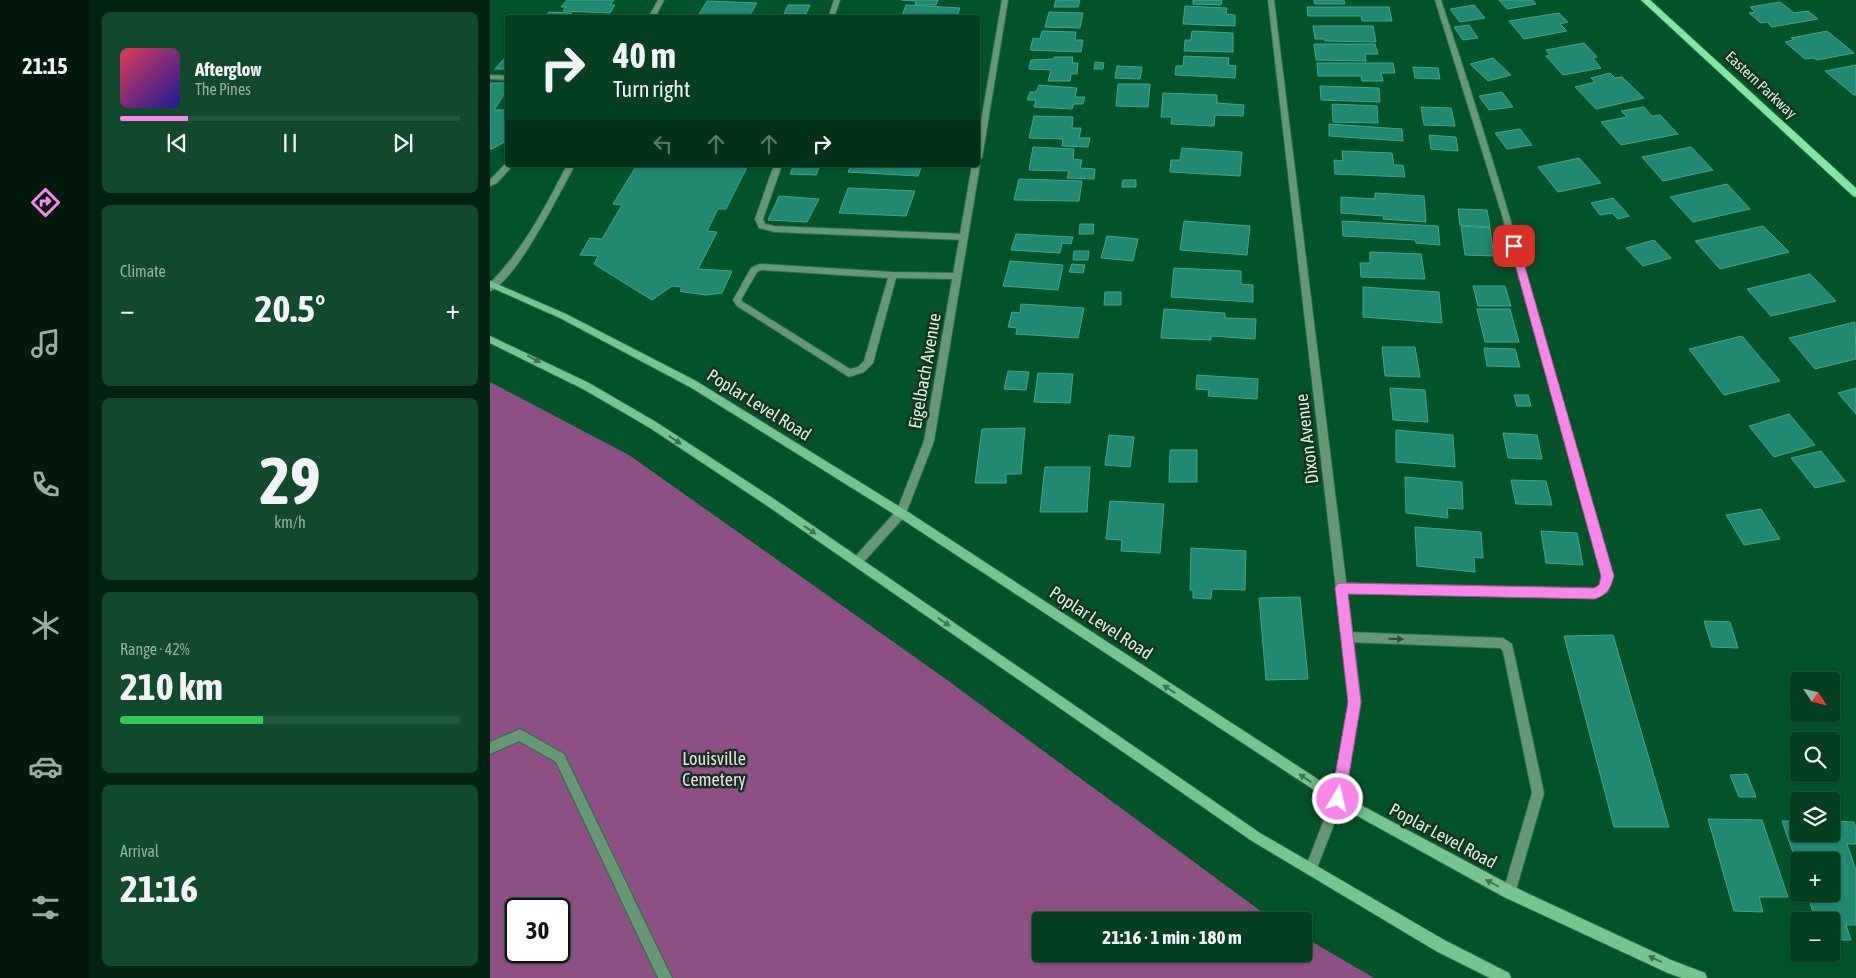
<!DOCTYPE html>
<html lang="en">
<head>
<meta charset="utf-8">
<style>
  :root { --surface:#023e1f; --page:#10492c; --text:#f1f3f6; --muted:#96aea4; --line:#23573d; --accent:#f987e9 }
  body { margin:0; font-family:"Asap Condensed",sans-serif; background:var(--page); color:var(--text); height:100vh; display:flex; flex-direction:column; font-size:19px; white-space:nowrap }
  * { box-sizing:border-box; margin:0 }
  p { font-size:16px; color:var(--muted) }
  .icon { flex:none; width:28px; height:28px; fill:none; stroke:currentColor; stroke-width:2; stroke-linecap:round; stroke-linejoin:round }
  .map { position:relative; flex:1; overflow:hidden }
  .details { display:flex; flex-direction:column; gap:12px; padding:12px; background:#012211; width:400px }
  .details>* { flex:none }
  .top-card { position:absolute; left:15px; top:15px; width:475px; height:152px; border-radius:5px; box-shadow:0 1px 4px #0004,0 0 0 1px var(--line); background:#023e1f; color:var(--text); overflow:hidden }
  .needle { width:32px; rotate:125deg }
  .controls { position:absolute; left:1300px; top:672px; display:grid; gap:10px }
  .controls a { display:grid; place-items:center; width:50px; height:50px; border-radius:5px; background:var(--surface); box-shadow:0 1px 4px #0004,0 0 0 1px var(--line); font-size:25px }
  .speed { position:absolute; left:15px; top:898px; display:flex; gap:10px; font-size:25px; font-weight:700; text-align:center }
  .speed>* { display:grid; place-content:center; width:65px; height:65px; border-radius:50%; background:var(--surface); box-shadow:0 1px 4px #0004,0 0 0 1px var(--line); line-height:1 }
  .speed .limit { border:2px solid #111; border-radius:8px; background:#fff; color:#111 }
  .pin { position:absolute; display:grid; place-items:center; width:42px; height:42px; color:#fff; margin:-21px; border-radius:10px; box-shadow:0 2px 8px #0006 }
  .me { position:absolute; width:55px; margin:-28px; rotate:9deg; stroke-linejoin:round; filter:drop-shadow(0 0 4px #0008) }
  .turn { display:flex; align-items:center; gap:18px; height:105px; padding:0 25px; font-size:22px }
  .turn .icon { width:65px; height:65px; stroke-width:2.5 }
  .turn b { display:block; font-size:35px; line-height:42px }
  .lanes { display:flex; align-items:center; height:48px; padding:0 25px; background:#0003; justify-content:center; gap:25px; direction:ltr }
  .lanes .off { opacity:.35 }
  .big { font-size:38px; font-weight:700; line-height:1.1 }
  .details .tile { flex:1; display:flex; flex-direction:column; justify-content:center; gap:8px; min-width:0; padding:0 18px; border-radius:8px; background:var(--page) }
  .details .dial { align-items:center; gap:0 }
  .dial b { font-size:65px; line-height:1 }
  .song { display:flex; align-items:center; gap:15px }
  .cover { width:60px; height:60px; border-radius:8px; background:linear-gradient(135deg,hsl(350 70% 55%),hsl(240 70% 35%)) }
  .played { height:5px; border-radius:2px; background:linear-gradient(90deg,var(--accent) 20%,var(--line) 20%) }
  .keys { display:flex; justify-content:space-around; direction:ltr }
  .heat { display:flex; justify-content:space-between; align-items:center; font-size:28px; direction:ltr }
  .charge { height:8px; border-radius:4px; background:linear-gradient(90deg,#34c759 42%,var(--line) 0) }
  .trip { position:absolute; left:542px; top:912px; width:280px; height:50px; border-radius:5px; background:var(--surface); box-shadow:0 1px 4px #0004,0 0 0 1px var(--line); font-weight:700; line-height:50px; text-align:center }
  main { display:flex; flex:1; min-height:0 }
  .tabs { display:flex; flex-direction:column; width:90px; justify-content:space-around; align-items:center; background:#01190c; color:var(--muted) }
  .tabs .icon { width:35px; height:35px }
  .tabs .current { color:var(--accent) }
  .tabs b { font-size:22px; color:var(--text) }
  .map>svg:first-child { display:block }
  .green { fill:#8d5084; fill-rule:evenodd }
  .building { fill:#218971; stroke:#43a58b }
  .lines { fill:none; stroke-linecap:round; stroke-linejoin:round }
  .service-casing { stroke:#277049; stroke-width:2 }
  .minor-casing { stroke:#277049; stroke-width:2 }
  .secondary-casing { stroke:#277049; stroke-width:2 }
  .primary-casing { stroke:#277049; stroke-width:2 }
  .service { fill:#689775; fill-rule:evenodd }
  .minor { fill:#689775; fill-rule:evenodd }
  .secondary { fill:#78c48f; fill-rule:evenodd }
  .primary { fill:#83e7a2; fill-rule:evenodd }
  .oneway { fill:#427451 }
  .oneway2 { fill:#2e5039 }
  .route { fill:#f987e9; stroke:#a25897 }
  .labels { text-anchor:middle; stroke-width:5; stroke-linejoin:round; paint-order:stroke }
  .far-street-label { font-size:15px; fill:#d1f4da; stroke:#15321f }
  .street-label { font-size:18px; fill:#d1f4da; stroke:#15321f }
  .park-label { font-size:18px; fill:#f2d9ed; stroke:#15321f }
</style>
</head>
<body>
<main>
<nav class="tabs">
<b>21:15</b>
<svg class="icon current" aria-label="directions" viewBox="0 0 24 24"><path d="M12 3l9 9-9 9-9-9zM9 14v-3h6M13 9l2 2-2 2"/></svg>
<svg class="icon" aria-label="music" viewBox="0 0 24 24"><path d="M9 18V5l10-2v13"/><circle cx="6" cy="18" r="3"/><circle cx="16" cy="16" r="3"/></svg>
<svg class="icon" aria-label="phone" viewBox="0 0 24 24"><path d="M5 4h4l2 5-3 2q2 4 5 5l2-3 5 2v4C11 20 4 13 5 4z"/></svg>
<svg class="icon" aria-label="climate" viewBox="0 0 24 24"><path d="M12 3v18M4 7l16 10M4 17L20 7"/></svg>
<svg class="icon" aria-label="car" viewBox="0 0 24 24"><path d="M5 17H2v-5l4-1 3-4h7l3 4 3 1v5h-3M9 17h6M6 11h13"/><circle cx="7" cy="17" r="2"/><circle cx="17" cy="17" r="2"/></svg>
<svg class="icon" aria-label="filters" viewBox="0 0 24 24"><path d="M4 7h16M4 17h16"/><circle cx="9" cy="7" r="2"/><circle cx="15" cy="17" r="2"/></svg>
</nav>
<section class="details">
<div class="tile">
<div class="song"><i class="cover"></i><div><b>Afterglow</b><p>The Pines</p></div></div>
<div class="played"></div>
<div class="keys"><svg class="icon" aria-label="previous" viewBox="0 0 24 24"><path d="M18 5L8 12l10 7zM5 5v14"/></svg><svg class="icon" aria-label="pause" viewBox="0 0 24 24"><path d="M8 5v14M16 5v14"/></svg><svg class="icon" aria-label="next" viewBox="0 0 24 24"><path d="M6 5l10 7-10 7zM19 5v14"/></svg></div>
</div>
<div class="tile"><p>Climate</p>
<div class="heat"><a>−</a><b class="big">20.5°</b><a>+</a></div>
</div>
<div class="tile dial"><b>29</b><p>km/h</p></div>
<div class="tile"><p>Range · 42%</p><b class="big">210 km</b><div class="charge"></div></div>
<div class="tile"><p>Arrival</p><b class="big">21:16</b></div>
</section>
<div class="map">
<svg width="1366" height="978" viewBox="0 0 1366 978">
  <rect width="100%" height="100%" fill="#025329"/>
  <path class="green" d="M0,382L139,455L453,677L772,912L787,921H551V954H814V937L884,978H0ZM26,909H69V951H26Z"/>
  <path class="building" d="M77,0H124L120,5H125L120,13L73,11L76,7H71Z
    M411,0H448L446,5H425L426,1Z
    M566,0H590L588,7H564Z
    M703,0H732L731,5L703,4Z
    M824,0H854L855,4H825Z
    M1009,0H1042L1046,4L1017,9Z
    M217,1L267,3L259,17L208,16Z
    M1290,2L1304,13L1318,11L1328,19L1282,27L1277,22L1271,23L1259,13L1265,12L1260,7Z
    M298,5H320L316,14H294Z
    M416,5L470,8L467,16H475L411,18Z
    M984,5L995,18L970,22L960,9Z
    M695,6L737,8L736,14L745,15V26L693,24Z
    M817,7H899L902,21H872L871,16H818Z
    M59,12L82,13L80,15L120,16L54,18Z
    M559,12L593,13L590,28L555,27Z
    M1069,13L1078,22L1070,24L1077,31L1034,39L1019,21Z
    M979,25L988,38L973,40L964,27Z
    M823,26H883L886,42L835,41L834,39H825Z
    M552,31L586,32L585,40H593L591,52L540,50L543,38L550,39Z
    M702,31L743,33V52L694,51L695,40H701Z
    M1337,31L1364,53L1327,60L1323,58L1315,59L1295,42L1303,40L1301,38Z
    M1094,43L1107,57L1103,58L1111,68L1073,75L1056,56L1060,55L1056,50Z
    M824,44H885L888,54H875L876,61L826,60Z
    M18,54V69H5Z
    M694,56L739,58L738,65L746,66L745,78L685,75L686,66H693Z
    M564,57H583L582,63H588L587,74H581L580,81H558L561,70L539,69L541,60L564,59Z
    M1003,58L1021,75L998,81L980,64Z
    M605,62L614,63L613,69H604Z
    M827,63H903L905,73H891L893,81H872L871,76H828Z
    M1366,65V95H1364L1335,71Z
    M627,66L652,67L650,79L625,78Z
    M923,67L948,68L950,79L925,78Z
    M1120,73L1125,78L1132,77L1154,98L1106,109L1085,87L1105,82L1101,78Z
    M0,83H18V89L4,110H18V140L2,149H0Z
    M628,84H660L658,107L626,106Z
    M549,85L587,88L585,97H595L593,104H584L582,109L544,107L546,100H537L540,92H546Z
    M830,86L889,88L890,102L831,100Z
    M1012,92L1023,107L999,110L989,96Z
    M673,93L727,95V103L754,105L753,116L725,115L724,126L681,124L682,117H671Z
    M842,104L887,106L888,123L843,122Z
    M931,107L961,108L965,126L934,125Z
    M1154,107L1162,116L1170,115L1188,134L1131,145L1111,122L1137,117L1131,111Z
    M544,116L583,117L582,128H591L589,138H600L598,147L572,146L573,139L539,138Z
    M839,124L912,129L913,141L839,136Z
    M1030,129L1042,145L1017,149L1005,133Z
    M939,135L966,137L968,151L941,149Z
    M543,147L584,149L583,159L592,160L590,168L605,169L604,179L577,178L579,171L539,170Z
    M1201,147L1223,170L1173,181L1152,157Z
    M692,148L752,152L750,176L680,172L681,160H690Z
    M852,151L902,153L904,165H913L915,177L845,174L844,160L853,161Z
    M1089,158L1111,183L1068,192L1048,167Z
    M147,165H258L236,209H228L217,231L227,232L208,269L242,271L232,293L216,295L194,292L190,291L192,287L182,286L162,300L104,264L108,256L90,255L100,238L112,239L132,205L123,204Z
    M304,165H330L326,175L300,174Z
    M361,165H432L428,176L358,172Z
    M529,179L592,181L589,201L524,200Z
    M633,180H646V187H632Z
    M1237,184L1260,209L1203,222L1180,197Z
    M358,188L425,191L416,216L349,213Z
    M885,193L934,196L936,222L893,219L894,216L851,213V197L885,199Z
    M289,196L329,199L317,222L278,220Z
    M1123,198L1134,210L1139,216L1128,219L1122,213L1110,215L1101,203Z
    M968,209L997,210L1000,227L970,225Z
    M694,221L760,226L757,255L690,250Z
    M852,221L948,226L950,245L926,243L925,240L853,236Z
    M590,224H604L603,234H589Z
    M971,226L1000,228L1004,256L975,255Z
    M1273,226L1299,252L1230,269L1205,241Z
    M526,234L583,237L581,244L572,243L570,253L521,250Z
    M617,236L648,239L643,261L611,258Z
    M1164,240L1181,258L1153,266L1136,248Z
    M584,251H599L598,260H583Z
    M880,252L931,254L935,279L871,277L870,263H880Z
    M520,261L573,265L568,290L513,286Z
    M582,264L595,265L593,273L579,272Z
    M684,268L751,271V284L763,285V302L681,297Z
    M1320,274L1346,301L1281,316L1257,289Z
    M983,286H1015L1021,306H988Z
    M873,287L949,292L952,323L873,317Z
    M615,292H631V305H614Z
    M531,304L594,308L588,338L526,334L527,328L518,327L522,312L530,313Z
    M674,309L735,313V318L766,319L765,339L721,336V340L671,338Z
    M987,309H1020L1029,342H995Z
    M1365,322L1366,359L1325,369L1299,338Z
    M1252,336L1290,381L1234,395L1199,349Z
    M892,347H925L930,377L895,376Z
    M994,348L1025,349L1030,367L997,366Z
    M518,371L539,372L536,390L514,389Z
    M548,373L583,374L580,403L544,402Z
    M707,375L768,379L767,399L718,396L719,390L706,389Z
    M900,388L935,390L938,422L903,420Z
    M1366,388V414L1348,393Z
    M1024,395H1038L1041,406H1027Z
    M1299,414L1325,445L1284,457L1259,426Z
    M535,428L531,474H516V483H485L492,429Z
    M906,430L963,435L965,467L906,462Z
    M1013,433L1047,435L1052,459L1018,458Z
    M619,435L644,437L640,467L615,465Z
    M680,450H707V482H679Z
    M1331,451L1355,481L1325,488L1301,458Z
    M555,467H600L597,512H550Z
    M915,477L972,482L973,509L957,508L958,518L916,513Z
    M1021,480L1056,481L1062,505L1026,504Z
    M620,501L674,504L670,553L631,551L632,540L616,539Z
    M1271,509L1290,539L1254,545L1236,515Z
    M925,527L991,532L993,558L984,557L985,572L927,566Z
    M1051,531L1087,533L1093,565L1056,563Z
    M701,548L756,551L755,590L722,589L721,599L703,598V590H700Z
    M810,597L818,679L776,680L769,598Z
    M1214,621L1240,622L1248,648L1222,647Z
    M1123,635L1179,827H1124L1074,636Z
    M1257,774L1266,797H1249L1240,775Z
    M1218,819L1272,820L1298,897H1269L1273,912L1244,911Z
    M1292,821H1309V834H1341V821L1364,822L1366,828V844H1357L1366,870V925H1356L1361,940H1341V921H1326L1317,894H1341V861H1309V870Z"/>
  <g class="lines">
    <g class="service-casing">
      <path id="service" d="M344,0H350L344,18H338Z
        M945,0H951C1015,190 1068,383 1122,576L1118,592L1105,598L851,593L847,591L846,588L847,585L851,583L1104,588L1109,586L1112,576L1012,215Z
        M0,75L18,76V80L0,79Z
        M16,163L18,165H23L7,183L0,186V180Z
        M284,165H292L273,219L275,224L284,226L474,234L478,237L474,240L284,232L269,228L265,219Z
        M270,264L403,272L467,273L471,276L467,279L406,278L383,363L374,372L359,377L247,306L243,300L261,268ZM271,270L398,278L374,361L368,367L360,369L253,302L251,300L267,272Z
        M857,632L1013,638L1022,644L1054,793L1024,897L1019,898L1014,897L1013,892L1042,793L1013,651L1010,648L857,642L853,641L851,637L853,633Z
        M30,729L74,754L182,978H168L66,762L29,741L0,754V742Z"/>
    </g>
    <g class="minor-casing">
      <path id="minor" d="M168,0H174L165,18H158Z
        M512,0H518L492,158L488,160V139Z
        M778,0H784L871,702L854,799L825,873L821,875L817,873L815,869L842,799L859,702Z
        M488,163L490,165L444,441L415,516L371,565L367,567L363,565L362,562L363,559L407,510L434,441L482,165H488Z
        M77,165H85C70,192 27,280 0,291V283C34,249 55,207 77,165Z"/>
    </g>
    <g class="secondary-casing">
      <path id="secondary" d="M0,281L76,314L206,381L415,510L852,795L1024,887L1181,960L1215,973L1217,978H1192L1178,973L1014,897L844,803L407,516L200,387L70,318L0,287Z
        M0,336L99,383L166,422L284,499L770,833L956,941L1019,973L1021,978H1000L946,951L762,841L276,505L160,428L93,389L0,343Z"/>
    </g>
    <g class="primary-casing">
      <path id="primary" d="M1151,0H1160L1366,188V197L1363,196Z"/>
    </g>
    <use href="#service" class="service"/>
    <use href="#minor" class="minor"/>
    <use href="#secondary" class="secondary"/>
    <use href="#primary" class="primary"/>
  </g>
  <defs><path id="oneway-solid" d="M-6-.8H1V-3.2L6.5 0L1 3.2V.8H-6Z" transform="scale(1.25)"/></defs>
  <g class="oneway">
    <use href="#oneway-solid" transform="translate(44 359) rotate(27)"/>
    <use href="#oneway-solid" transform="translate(185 440) rotate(33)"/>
    <use href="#oneway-solid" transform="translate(320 530) rotate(34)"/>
    <use href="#oneway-solid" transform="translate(454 622) rotate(35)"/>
    <use href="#oneway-solid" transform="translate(679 689) rotate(-147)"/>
    <use href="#oneway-solid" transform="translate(815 778) rotate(-147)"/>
    <use href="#oneway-solid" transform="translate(1002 883) rotate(-152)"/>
    <use href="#oneway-solid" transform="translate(1165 959) rotate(-155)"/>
  </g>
  <use class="oneway2" href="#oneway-solid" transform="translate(906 639) rotate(2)"/>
  <path class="route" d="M1024,243L1029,246L1124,576C1120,589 1118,594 1105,599L858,594L871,702L855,799L853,804L848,806L843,804L841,799L858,702L845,588L847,584L851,583L1104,588L1109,585L1111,576L1020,246Z"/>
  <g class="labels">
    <g class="far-street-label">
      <text transform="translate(1271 85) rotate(43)" y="5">Eastern Parkway</text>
    </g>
    <g class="street-label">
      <text transform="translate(435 371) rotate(-80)" y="6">Eigelbach Avenue</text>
      <text transform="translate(269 405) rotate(32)" y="6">Poplar Level Road</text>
      <text transform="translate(817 439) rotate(-97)" y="6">Dixon Avenue</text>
      <text transform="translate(611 623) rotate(33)" y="6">Poplar Level Road</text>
      <text transform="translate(953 836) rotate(28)" y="6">Poplar Level Road</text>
    </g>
    <g class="park-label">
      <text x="224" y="765">Louisville<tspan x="224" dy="21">Cemetery</tspan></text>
    </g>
  </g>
</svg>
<div class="controls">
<a><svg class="needle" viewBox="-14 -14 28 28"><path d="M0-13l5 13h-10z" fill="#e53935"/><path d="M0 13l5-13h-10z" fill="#96aea4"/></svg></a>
<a><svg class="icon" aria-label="search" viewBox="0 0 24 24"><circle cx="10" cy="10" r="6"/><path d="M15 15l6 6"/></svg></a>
<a><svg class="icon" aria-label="layers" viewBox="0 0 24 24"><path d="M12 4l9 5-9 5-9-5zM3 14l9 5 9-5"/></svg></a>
<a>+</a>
<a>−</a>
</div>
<div class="speed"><div class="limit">30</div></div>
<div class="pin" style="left:1024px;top:246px;background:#d93025"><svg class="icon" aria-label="arrive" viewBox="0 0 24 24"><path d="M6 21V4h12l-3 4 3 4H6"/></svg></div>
<svg class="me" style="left:848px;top:799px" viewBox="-20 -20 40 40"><circle r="17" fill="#f987e9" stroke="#fff" stroke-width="3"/><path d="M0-11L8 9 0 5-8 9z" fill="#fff"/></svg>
<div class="trip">21:16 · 1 min · 180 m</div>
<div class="top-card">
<div class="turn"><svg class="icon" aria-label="right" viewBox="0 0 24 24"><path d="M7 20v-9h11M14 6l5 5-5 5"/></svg><div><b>40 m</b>Turn right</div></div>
<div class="lanes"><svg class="icon off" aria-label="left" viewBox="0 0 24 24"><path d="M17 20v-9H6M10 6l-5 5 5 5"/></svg><svg class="icon off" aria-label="ahead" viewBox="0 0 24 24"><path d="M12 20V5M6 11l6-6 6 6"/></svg><svg class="icon off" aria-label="ahead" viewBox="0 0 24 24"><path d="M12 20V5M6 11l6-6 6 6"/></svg><svg class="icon" aria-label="right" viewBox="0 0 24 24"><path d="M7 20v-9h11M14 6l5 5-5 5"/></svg></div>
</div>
</div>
</main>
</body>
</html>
